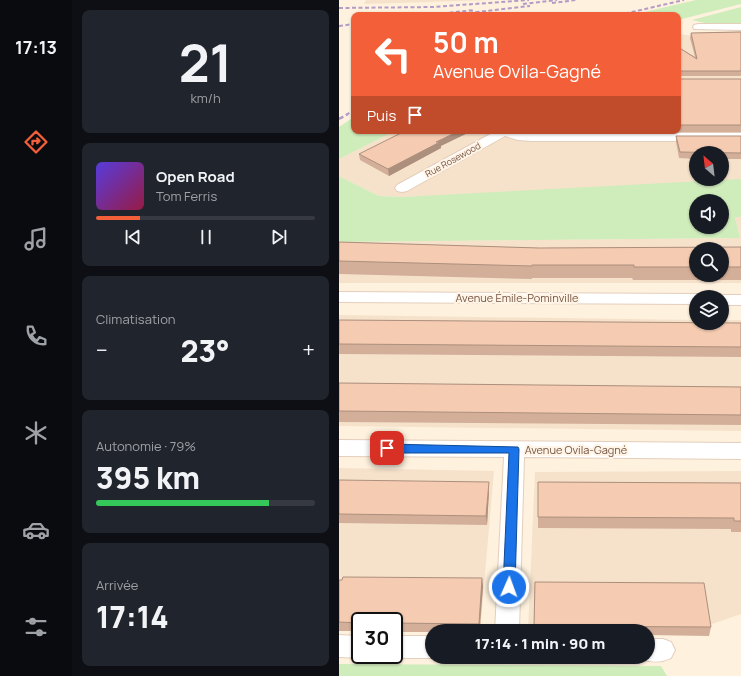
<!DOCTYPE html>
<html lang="fr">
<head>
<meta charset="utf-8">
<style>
  :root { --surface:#171b24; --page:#20242c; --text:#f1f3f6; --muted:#9ea1a6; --line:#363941; --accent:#f25f38 }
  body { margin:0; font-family:Manrope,sans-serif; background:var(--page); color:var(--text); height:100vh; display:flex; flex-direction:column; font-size:15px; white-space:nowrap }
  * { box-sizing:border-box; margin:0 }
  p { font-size:13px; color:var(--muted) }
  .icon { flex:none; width:22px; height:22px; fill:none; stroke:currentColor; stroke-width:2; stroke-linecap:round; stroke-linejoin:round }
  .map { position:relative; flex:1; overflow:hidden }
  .side { display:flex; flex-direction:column; gap:10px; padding:10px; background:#0d0f14; width:267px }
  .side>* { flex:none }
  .guide { position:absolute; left:12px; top:12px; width:330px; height:122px; border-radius:8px; box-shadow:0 1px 3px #0004; background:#f25f38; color:#fff; overflow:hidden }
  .needle { width:26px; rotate:332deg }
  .controls { position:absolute; left:350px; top:146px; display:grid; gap:8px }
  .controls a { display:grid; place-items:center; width:40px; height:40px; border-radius:50%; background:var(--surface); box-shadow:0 1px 3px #0004; font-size:20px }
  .speed { position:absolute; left:12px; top:612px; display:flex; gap:8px; font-size:20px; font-weight:700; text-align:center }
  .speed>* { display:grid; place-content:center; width:52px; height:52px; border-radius:50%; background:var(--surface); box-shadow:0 1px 3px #0004; line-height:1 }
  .speed .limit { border:2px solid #111; border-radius:6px; background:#fff; color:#111 }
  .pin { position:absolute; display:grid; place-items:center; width:34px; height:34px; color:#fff; margin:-17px; border-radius:8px; box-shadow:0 2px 6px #0006 }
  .me { position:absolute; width:44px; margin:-22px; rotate:2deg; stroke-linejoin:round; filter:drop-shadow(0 0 3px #0008) }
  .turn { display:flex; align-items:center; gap:14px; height:84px; padding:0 16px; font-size:18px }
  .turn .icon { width:52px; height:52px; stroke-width:2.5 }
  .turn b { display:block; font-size:28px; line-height:34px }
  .then { display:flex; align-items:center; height:38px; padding:0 16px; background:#0003; gap:8px; font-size:15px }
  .big { font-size:30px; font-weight:800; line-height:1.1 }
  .side .card { flex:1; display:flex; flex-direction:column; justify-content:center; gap:6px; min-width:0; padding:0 14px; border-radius:8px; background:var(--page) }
  .side .dial { align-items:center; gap:0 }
  .dial b { font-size:52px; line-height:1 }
  .song { display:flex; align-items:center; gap:12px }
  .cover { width:48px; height:48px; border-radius:6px; background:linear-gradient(135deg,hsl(250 70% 55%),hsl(340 70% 35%)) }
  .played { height:4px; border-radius:2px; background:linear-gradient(90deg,var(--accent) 20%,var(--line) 20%) }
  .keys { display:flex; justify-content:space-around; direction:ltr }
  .heat { display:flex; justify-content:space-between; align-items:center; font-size:22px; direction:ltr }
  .charge { height:6px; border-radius:3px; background:linear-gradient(90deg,#34c759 79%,var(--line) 0) }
  .trip { position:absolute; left:86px; top:624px; width:230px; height:40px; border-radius:20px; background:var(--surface); box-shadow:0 1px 3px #0004; font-weight:800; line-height:40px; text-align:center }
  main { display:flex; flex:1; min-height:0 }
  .dock { display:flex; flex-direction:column; width:72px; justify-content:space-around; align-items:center; background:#090b0e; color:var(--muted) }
  .dock .icon { width:28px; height:28px }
  .dock .on { color:var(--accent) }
  .dock b { font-size:18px; color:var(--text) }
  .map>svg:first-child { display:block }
  .residential { fill:#f6e2cb; fill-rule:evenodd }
  .green { fill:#cfecbb; fill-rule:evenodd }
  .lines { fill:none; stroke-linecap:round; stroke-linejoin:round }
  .minor-casing { stroke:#e4cebc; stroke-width:2 }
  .minor { fill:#fff; fill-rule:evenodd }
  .rail-far1 { stroke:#b39cc6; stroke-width:2; stroke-dasharray:4 2.5; stroke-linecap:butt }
  .rail { stroke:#b39cc6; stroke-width:2.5; stroke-dasharray:5 3; stroke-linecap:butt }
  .wall { fill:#d3af99; fill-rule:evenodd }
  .shaded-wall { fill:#ac8f7d }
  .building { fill:#f5ccb2; stroke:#ac8f7d }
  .route { fill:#1a73e8; stroke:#114b97 }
  .labels { text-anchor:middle; stroke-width:4; stroke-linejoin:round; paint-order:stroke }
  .far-street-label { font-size:9px; fill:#755544; stroke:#fff4e5 }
  .street-label { font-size:11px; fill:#755544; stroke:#fff4e5 }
</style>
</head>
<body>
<main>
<nav class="dock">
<b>17:13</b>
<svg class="icon on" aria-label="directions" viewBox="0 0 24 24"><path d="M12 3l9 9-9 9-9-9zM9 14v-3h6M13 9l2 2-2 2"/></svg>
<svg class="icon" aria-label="music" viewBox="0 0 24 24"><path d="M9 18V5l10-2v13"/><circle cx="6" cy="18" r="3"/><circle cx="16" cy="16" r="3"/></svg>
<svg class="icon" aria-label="phone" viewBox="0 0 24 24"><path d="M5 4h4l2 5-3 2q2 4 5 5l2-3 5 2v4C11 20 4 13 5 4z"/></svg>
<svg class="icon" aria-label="climate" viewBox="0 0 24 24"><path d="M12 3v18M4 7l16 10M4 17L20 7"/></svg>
<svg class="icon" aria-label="car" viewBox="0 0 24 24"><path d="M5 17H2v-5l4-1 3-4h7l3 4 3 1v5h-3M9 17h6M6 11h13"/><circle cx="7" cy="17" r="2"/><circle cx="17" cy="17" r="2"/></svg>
<svg class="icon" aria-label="filters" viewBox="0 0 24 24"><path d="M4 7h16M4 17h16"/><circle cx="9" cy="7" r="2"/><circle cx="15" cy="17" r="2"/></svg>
</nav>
<section class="side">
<div class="card dial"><b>21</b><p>km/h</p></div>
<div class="card">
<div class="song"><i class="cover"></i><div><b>Open Road</b><p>Tom Ferris</p></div></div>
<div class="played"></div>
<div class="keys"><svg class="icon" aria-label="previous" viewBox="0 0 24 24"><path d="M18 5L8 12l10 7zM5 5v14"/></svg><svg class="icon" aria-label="pause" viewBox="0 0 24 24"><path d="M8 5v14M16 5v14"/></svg><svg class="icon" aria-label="next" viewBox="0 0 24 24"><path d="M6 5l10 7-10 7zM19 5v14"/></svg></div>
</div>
<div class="card"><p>Climatisation</p>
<div class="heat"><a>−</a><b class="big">23°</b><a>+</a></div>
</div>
<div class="card"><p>Autonomie · 79%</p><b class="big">395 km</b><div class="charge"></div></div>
<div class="card"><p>Arrivée</p><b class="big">17:14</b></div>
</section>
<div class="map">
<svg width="402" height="676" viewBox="0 0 402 676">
  <rect width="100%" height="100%" fill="#fef1dd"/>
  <path class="residential" d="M27,0H151L25,4Z
    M402,31V183L63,197L40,196L0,176V159L56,131H339V34L357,36L372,32ZM357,153H383V179H357Z
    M396,217H402V283H0V242L401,238ZM357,249H383V275H357Z
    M0,315L357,320V323H383V320H402V431L0,426Z
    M0,468L155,471L141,631H93L55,621H21L0,631Z
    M402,471V614L347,633L309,631H189L196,472Z"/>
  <path class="green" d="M357,0H402V4L339,20V15H293Z
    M402,7V25H374L353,20Z
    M15,117V131H56L0,159V127Z
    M191,131H325V133L201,132Z
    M0,176L40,196L63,197L402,179V217H396L401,238L0,242ZM357,201H383V227H357Z
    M0,664L322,666L328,676H0Z"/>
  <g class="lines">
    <g class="minor-casing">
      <path id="minor" d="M359,24H402V30L355,29L354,27L355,25Z
        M157,131L193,133H402V141H193L179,140L166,136L68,191L63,192L58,191L56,188L58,185Z
        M0,292L357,294L364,297H357V304L0,302Z
        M383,295H402V305H383V297H377Z
        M0,440L402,443V459L185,457L180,631H156L165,457L0,456Z
        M0,635L21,636V655H29L21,658L0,657Z
        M55,636H93V657H97L93,658H55L47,655H55Z
        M309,639H324L332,642L336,650L332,658C321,663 312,663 301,658L300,657H309Z"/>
    </g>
    <use href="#minor" class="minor"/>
    <path class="rail-far1" d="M213,3L237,0
      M184,4L218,0
      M0,8L94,7L190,0
      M130,13L191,6
      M91,15L135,10
      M280,15L345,0
      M0,26L15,24
      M7,115L15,110"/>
    <path class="rail" d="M0,119L9,114"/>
  </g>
  <path class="wall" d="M402,32V76H339V47L356,57L351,38L352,33Z
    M339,79H402V132H334V131H339Z
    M337,136H402V159H383V153H357V159L340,158L337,142Z
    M102,146V148L50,176L21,160L20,154Z
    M0,242L200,248L402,247V280H294L293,278H193V279L0,274ZM357,249H383V275H357Z
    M0,320L402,323V357L0,354Z
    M0,383L402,387V425L0,422Z
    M0,480L150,491L148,525L0,523Z
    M199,482L402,483V532H392V529L199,528Z
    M143,578L144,587L141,631H93V632H55V621H21V631H0V580Z
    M196,582L372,627L370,636L309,635V631H195Z"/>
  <path class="shaded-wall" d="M120,131H133L102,146V148L50,176L49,169L97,142Z
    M150,482V491L148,525L147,516Z
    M143,578L144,587L140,631V624Z"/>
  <path class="building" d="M402,32V71H339V47L358,59L352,33Z
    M339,79H402V125H339Z
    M66,131H120L97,142H101L49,169L20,154Z
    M337,136H402V153L341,152Z
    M0,242L200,248L402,247V267H383V249H357V267H295V265H193V266L0,261Z
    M0,320L402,323V347L0,344Z
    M0,383L402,387V415L0,411Z
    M0,480L150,482L147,516L0,514Z
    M199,482L402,483V521H395V518L199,517Z
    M4,577L143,578L140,624L55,623V621H21V623L0,622V580H3Z
    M196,582L365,583L372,627L195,626Z"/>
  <path class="route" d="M48,444L179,447L180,449L176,587L174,591L170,592L165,591L164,587L170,453H48L44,451L42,448L44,446Z"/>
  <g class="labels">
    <g class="far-street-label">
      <text transform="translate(114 160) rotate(-29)" y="3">Rue Rosewood</text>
    </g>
    <g class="street-label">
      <text x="178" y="302">Avenue Émile-Pominville</text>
      <text x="237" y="454">Avenue Ovila-Gagné</text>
    </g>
  </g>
</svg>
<div class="controls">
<a><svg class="needle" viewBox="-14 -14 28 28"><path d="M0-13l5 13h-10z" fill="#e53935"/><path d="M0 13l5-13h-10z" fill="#9ea1a6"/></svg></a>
<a><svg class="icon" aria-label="sound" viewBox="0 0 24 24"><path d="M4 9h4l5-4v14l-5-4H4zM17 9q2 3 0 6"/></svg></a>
<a><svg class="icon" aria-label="search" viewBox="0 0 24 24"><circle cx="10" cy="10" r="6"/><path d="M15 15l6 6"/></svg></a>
<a><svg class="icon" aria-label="layers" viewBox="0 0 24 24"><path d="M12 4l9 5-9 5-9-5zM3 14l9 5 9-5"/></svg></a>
</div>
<div class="speed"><div class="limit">30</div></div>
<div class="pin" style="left:48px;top:448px;background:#d93025"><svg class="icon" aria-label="arrive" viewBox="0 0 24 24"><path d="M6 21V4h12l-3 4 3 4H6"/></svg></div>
<svg class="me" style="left:170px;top:587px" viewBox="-20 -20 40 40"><circle r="17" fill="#1a73e8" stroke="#fff" stroke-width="3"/><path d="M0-11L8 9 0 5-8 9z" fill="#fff"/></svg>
<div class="trip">17:14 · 1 min · 90 m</div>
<div class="guide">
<div class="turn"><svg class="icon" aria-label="left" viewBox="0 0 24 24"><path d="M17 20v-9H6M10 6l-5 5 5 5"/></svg><div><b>50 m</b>Avenue Ovila-Gagné</div></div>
<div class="then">Puis<svg class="icon" aria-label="arrive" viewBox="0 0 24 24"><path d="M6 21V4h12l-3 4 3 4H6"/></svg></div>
</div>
</div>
</main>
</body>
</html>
